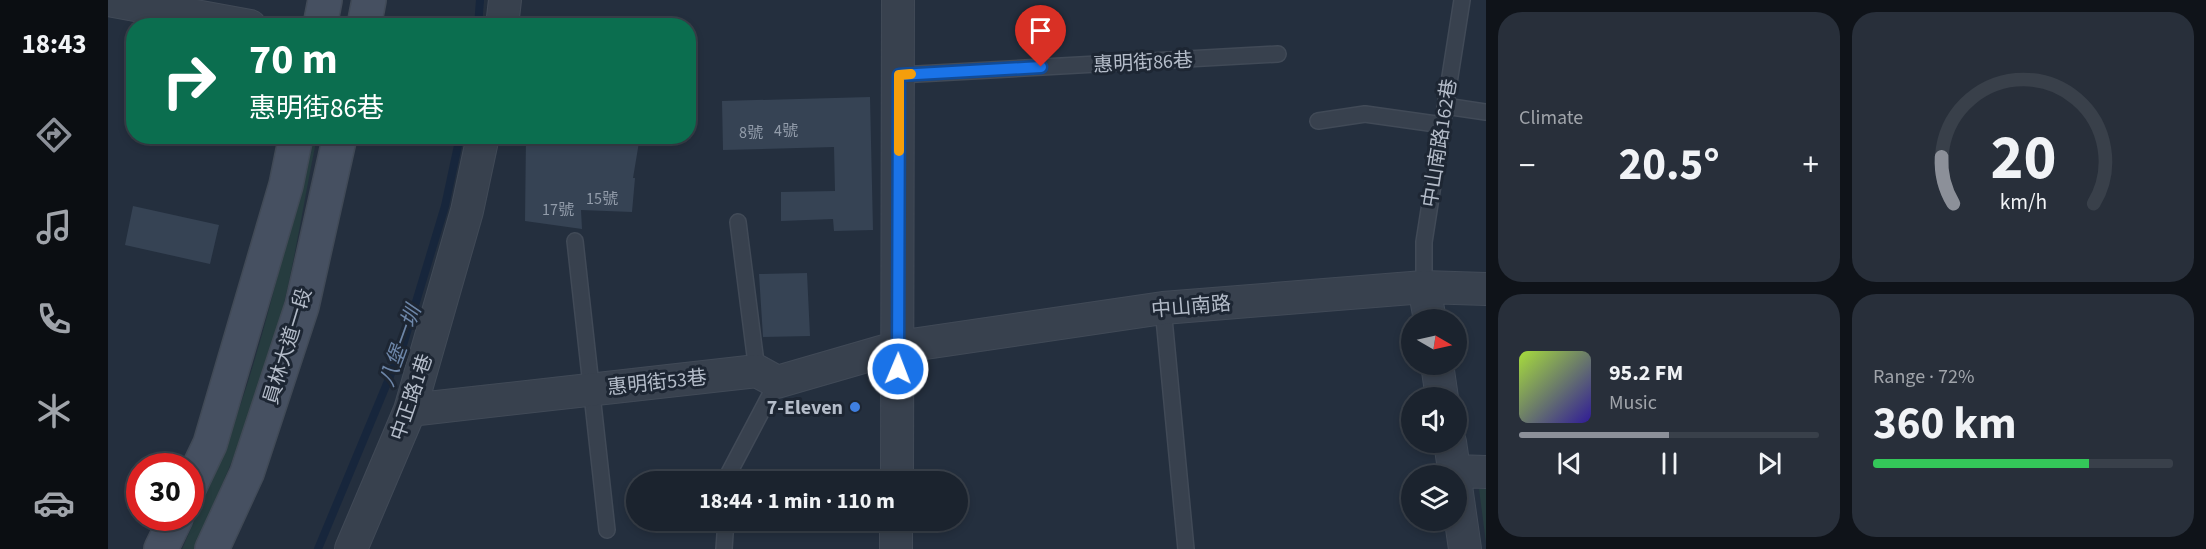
<!DOCTYPE html>
<html lang="en">
<head>
<meta charset="utf-8">
<style>
  :root { --surface:#1b232e; --page:#282f3a; --text:#f1f3f6; --muted:#a0a4aa; --line:#39404a; --accent:#8c9099 }
  body { margin:0; font-family:"Source Sans 3","Noto Sans TC",sans-serif; background:var(--page); color:var(--text); height:100vh; display:flex; flex-direction:column; font-size:22px; white-space:nowrap }
  * { box-sizing:border-box; margin:0 }
  p { font-size:20px; color:var(--muted) }
  .icon { flex:none; width:33px; height:33px; fill:none; stroke:currentColor; stroke-width:2; stroke-linecap:round; stroke-linejoin:round }
  .map { position:relative; flex:1; overflow:hidden }
  .drawer { display:flex; flex-direction:column; gap:12px; padding:12px; background:#0f1319; width:720px }
  .drawer>* { flex:none }
  .hud { position:absolute; left:18px; top:18px; width:570px; height:126px; border-radius:24px; box-shadow:0 3px 9px #0003,0 0 0 2px var(--line); background:#0b6e4f; color:#fff; overflow:hidden }
  .needle { width:39px; rotate:99deg }
  .tools { position:absolute; left:1293px; top:309px; display:grid; gap:12px }
  .tools a { display:grid; place-items:center; width:66px; height:66px; border-radius:50%; background:var(--surface); box-shadow:0 3px 9px #0003,0 0 0 2px var(--line); font-size:30px }
  .speed { position:absolute; left:18px; top:453px; display:flex; gap:12px; font-size:30px; font-weight:700; text-align:center }
  .speed>* { display:grid; place-content:center; width:78px; height:78px; border-radius:50%; background:var(--surface); box-shadow:0 3px 9px #0003,0 0 0 2px var(--line); line-height:1 }
  .speed .limit { border:9px solid #d22; background:#fff; color:#111 }
  .pin { position:absolute; display:grid; place-items:center; width:51px; height:51px; color:#fff; margin:-62px -26px; border-radius:50% 50% 50% 0; rotate:-45deg; box-shadow:0 0 6px #0007 }
  .pin .icon { rotate:45deg }
  .me { position:absolute; width:66px; margin:-33px; rotate:1deg; stroke-linejoin:round; filter:drop-shadow(0 0 4px #0008) }
  .turn { display:flex; align-items:center; gap:21px; height:126px; padding:0 24px; font-size:27px }
  .turn .icon { width:78px; height:78px; stroke-width:2.5 }
  .turn b { display:block; font-size:42px; line-height:51px }
  .big { font-size:45px; font-weight:700; line-height:1.1 }
  .drawer .card { flex:1; display:flex; flex-direction:column; justify-content:center; gap:9px; min-width:0; padding:0 21px; border-radius:24px; background:var(--page) }
  .drawer .dial { align-items:center; gap:0 }
  .dial svg { height:156px; overflow:visible; fill:none; stroke:var(--line); stroke-width:7; stroke-linecap:round; text-anchor:middle }
  .dial text { fill:var(--text); stroke:none }
  .song { display:flex; align-items:center; gap:18px }
  .cover { width:72px; height:72px; border-radius:9px; background:linear-gradient(135deg,hsl(80 70% 55%),hsl(250 70% 35%)) }
  .played { height:6px; border-radius:3px; background:linear-gradient(90deg,var(--accent) 50%,var(--line) 50%) }
  .keys { display:flex; justify-content:space-around; direction:ltr }
  .heat { display:flex; justify-content:space-between; align-items:center; font-size:33px; direction:ltr }
  .charge { height:9px; border-radius:4px; background:linear-gradient(90deg,#34c759 72%,var(--line) 0) }
  .drawer .tiles { flex:1; display:grid; gap:12px; grid-template-columns:repeat(2,1fr) }
  .trip { position:absolute; left:518px; top:471px; width:342px; height:60px; border-radius:30px; background:var(--surface); box-shadow:0 3px 9px #0003,0 0 0 2px var(--line); font-weight:700; line-height:60px; text-align:center }
  main { display:flex; flex:1; min-height:0 }
  .dock { display:flex; flex-direction:column; width:108px; justify-content:space-around; align-items:center; background:#0b0e12; color:var(--muted) }
  .dock .icon { width:42px; height:42px }
  .dock .selected { color:var(--accent) }
  .dock b { font-size:27px; color:var(--text) }
  .map>svg:first-child { display:block }
  .green { fill:#263c3f }
  .lines { fill:none; stroke-linecap:round; stroke-linejoin:round }
  .stream { stroke:#17263c; stroke-width:8 }
  .building { fill:#364354 }
  .service-casing { stroke:#414a57; stroke-width:18 }
  .minor-casing { stroke:#414a57; stroke-width:34 }
  .secondary-casing { stroke:#414a57; stroke-width:36 }
  .service { stroke:#38414e; stroke-width:15 }
  .minor { stroke:#38414e; stroke-width:32 }
  .secondary { stroke:#465061; stroke-width:33 }
  .route-casing { stroke:#114b97; stroke-width:15 }
  .route { stroke:#1a73e8; stroke-width:10 }
  .slow { stroke:#f59e0b; stroke-width:10 }
  .shop-dot { fill:#3f7fe0; stroke:#1d2633; stroke-width:2 }
  .labels { text-anchor:middle; stroke-width:6; stroke-linejoin:round; paint-order:stroke }
  .number-label { font-size:16px; fill:#929caa }
  .street-label { font-size:20px; fill:#b4bcc9; stroke:#1d2633 }
  .poi-label { font-size:20px; font-weight:bold; fill:#b4bcc9; stroke:#1d2633; text-anchor:end }
  .water-label { font-size:21px; font-style:italic; fill:#6d86a8; stroke:#1d2633 }
</style>
</head>
<body>
<main>
<nav class="dock">
<b>18:43</b>
<svg class="icon selected" aria-label="directions" viewBox="0 0 24 24"><path d="M12 3l9 9-9 9-9-9zM9 14v-3h6M13 9l2 2-2 2"/></svg>
<svg class="icon" aria-label="music" viewBox="0 0 24 24"><path d="M9 18V5l10-2v13"/><circle cx="6" cy="18" r="3"/><circle cx="16" cy="16" r="3"/></svg>
<svg class="icon" aria-label="phone" viewBox="0 0 24 24"><path d="M5 4h4l2 5-3 2q2 4 5 5l2-3 5 2v4C11 20 4 13 5 4z"/></svg>
<svg class="icon" aria-label="climate" viewBox="0 0 24 24"><path d="M12 3v18M4 7l16 10M4 17L20 7"/></svg>
<svg class="icon" aria-label="car" viewBox="0 0 24 24"><path d="M5 17H2v-5l4-1 3-4h7l3 4 3 1v5h-3M9 17h6M6 11h13"/><circle cx="7" cy="17" r="2"/><circle cx="17" cy="17" r="2"/></svg>
</nav>
<div class="map">
<svg width="1378" height="549" viewBox="0 0 1378 549">
  <rect width="100%" height="100%" fill="#242f3e"/>
  <path class="green" d="M203,137H209C196,199 187,262 171,324C150,401 119,476 86,549H74C97,496 120,443 138,388C164,306 183,221 203,137Z
    M1371,489H1378V543Z"/>
  <g class="lines">
    <path class="stream" d="M370,26L372,0
      M210,549L295,345L337,206L352,136"/>
  </g>
  <path class="building" d="M762,97L765,230L726,231L725,219L673,221V192L727,191L726,147L615,150L614,101Z
    M418,136H532L525,178H527L524,212L473,210L474,229L417,221Z
    M25,206L111,225L102,264L17,245Z
    M699,273L702,336L655,337L651,274Z"/>
  <g class="lines">
    <g class="service-casing">
      <path id="service" d="M791,75L1170,54
        M1337,106L1378,112
        M1210,121L1257,114L1335,125
        M630,222L649,371
        M467,241L499,530
        M1316,287V242L1354,0
        M1055,308L1078,549
        M621,482V473L669,382
        M616,549L618,520"/>
    </g>
    <g class="minor-casing">
      <path id="minor" d="M0,0L142,26
        M394,26L397,0
        M1316,287L1322,320
        M1329,364L1334,398
        M302,410L649,371L669,382L790,347L1055,308L1316,287L1378,289
        M1342,442L1347,476
        M1347,471L1378,472
        M789,482L790,0
        M1348,486L1357,549
        M243,549L302,410L359,211L375,136
        M788,549V520"/>
    </g>
    <g class="secondary-casing">
      <path id="secondary" d="M212,26L217,0
        M256,26L261,0
        M82,486L102,444L178,185L188,136
        M53,549L68,518
        M104,549L139,473L194,306L232,136"/>
    </g>
    <use href="#service" class="service"/>
    <use href="#minor" class="minor"/>
    <use href="#secondary" class="secondary"/>
  </g>
  <g class="lines">
    <g class="route-casing">
      <path id="route" d="M790,369L791,75L933,67"/>
    </g>
    <use href="#route" class="route"/>
    <path class="slow" d="M791,151V75L803,74"/>
  </g>
  <circle class="shop-dot" cx="747" cy="407" r="6"/>
  <g class="labels">
    <g class="number-label">
      <text x="678" y="136">4號</text>
      <text x="643" y="138">8號</text>
      <text x="494" y="204">15號</text>
      <text x="450" y="215">17號</text>
    </g>
    <g class="street-label">
      <text transform="translate(1035 62) rotate(-3)" y="7">惠明街86巷</text>
      <text transform="translate(1331 143) rotate(-81)" y="7">中山南路162巷</text>
      <text transform="translate(1083 306) rotate(-5)" y="7">中山南路</text>
      <text transform="translate(179 346) rotate(-73)" y="7">員林大道一段</text>
      <text transform="translate(549 382) rotate(-6)" y="7">惠明街53巷</text>
      <text transform="translate(303 397) rotate(-71)" y="7">中正路1巷</text>
    </g>
    <g class="poi-label">
      <text x="735" y="414">7-Eleven</text>
    </g>
    <g class="water-label">
      <text transform="translate(292 346) rotate(-70)" y="7">八堡一圳</text>
    </g>
  </g>
</svg>
<div class="tools">
<a><svg class="needle" viewBox="-14 -14 28 28"><path d="M0-13l5 13h-10z" fill="#e53935"/><path d="M0 13l5-13h-10z" fill="#a0a4aa"/></svg></a>
<a><svg class="icon" aria-label="sound" viewBox="0 0 24 24"><path d="M4 9h4l5-4v14l-5-4H4zM17 9q2 3 0 6"/></svg></a>
<a><svg class="icon" aria-label="layers" viewBox="0 0 24 24"><path d="M12 4l9 5-9 5-9-5zM3 14l9 5 9-5"/></svg></a>
</div>
<div class="speed"><div class="limit">30</div></div>
<div class="pin" style="left:933px;top:67px;background:#d93025"><svg class="icon" aria-label="arrive" viewBox="0 0 24 24"><path d="M6 21V4h12l-3 4 3 4H6"/></svg></div>
<svg class="me" style="left:790px;top:369px" viewBox="-20 -20 40 40"><circle r="17" fill="#1a73e8" stroke="#fff" stroke-width="3"/><path d="M0-11L8 9 0 5-8 9z" fill="#fff"/></svg>
<div class="trip">18:44 · 1 min · 110 m</div>
<div class="hud">
<div class="turn"><svg class="icon" aria-label="right" viewBox="0 0 24 24"><path d="M7 20v-9h11M14 6l5 5-5 5"/></svg><div><b>70 m</b>惠明街86巷</div></div>
</div>
</div>
<section class="drawer">
<div class="tiles">
<div class="card"><p>Climate</p>
<div class="heat"><a>−</a><b class="big">20.5°</b><a>+</a></div>
</div>
<div class="card dial"><svg viewBox="0 0 100 80">
<path d="M14 69A42 42 0 1 1 86 69"/>
<path d="M14 69A42 42 0 0 1 8 45" stroke="#8c9099"/>
<text x="50" y="56" font-size="32" font-weight="700">20</text>
<text x="50" y="72" font-size="11">km/h</text>
</svg></div>
<div class="card">
<div class="song"><i class="cover"></i><div><b>95.2 FM</b><p>Music</p></div></div>
<div class="played"></div>
<div class="keys"><svg class="icon" aria-label="previous" viewBox="0 0 24 24"><path d="M18 5L8 12l10 7zM5 5v14"/></svg><svg class="icon" aria-label="pause" viewBox="0 0 24 24"><path d="M8 5v14M16 5v14"/></svg><svg class="icon" aria-label="next" viewBox="0 0 24 24"><path d="M6 5l10 7-10 7zM19 5v14"/></svg></div>
</div>
<div class="card"><p>Range · 72%</p><b class="big">360 km</b><div class="charge"></div></div>
</div>
</section>
</main>
</body>
</html>
